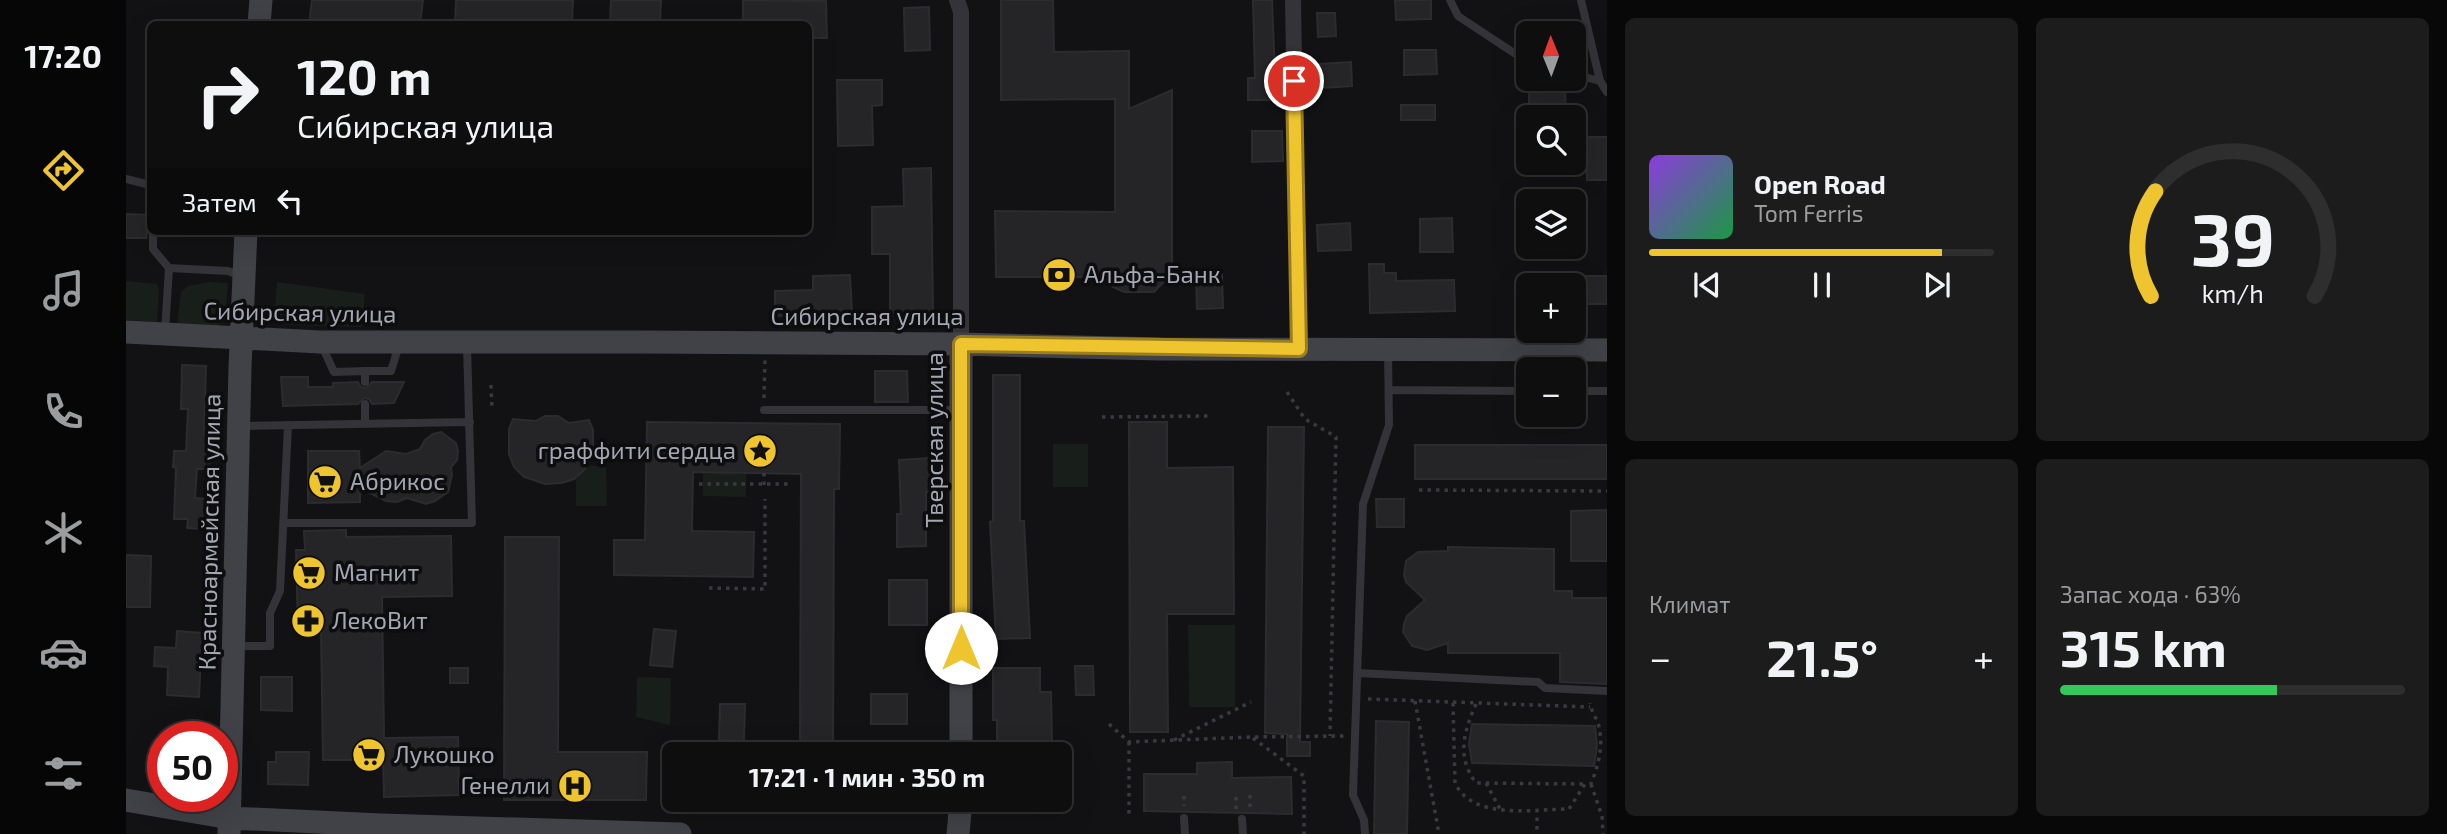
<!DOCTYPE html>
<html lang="ru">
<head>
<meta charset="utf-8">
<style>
  :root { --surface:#0e0e0f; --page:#1c1c1d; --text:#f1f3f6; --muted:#9b9c9e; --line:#2e2e2f; --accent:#eec42f }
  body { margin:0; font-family:"Exo 2",sans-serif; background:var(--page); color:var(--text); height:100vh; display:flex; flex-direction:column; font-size:26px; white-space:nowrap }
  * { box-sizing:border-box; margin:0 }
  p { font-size:23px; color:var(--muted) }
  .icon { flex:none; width:38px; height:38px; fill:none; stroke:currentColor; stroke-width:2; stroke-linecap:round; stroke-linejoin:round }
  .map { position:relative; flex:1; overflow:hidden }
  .details { display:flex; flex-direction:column; gap:18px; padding:18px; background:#080808; width:840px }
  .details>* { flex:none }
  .guide { position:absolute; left:21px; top:21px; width:665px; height:214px; border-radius:10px; box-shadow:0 7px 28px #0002,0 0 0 2px var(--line); background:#0e0e0f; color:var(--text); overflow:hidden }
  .needle { width:46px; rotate:359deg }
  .fabs { position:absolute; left:1390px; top:21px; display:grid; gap:14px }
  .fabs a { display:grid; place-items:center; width:70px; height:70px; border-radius:10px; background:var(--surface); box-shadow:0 7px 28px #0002,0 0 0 2px var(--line); font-size:35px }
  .speed { position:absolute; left:21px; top:721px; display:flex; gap:14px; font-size:35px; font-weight:700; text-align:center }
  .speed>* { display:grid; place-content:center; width:91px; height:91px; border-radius:50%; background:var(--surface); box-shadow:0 7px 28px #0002,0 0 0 2px var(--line); line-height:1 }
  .speed .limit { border:10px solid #d22; background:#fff; color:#111 }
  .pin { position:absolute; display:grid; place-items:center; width:60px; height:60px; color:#fff; margin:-30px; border:4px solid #fff; border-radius:50%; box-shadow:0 2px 7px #0007 }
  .me { position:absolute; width:77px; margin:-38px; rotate:0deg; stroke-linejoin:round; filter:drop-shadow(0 0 5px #0008) }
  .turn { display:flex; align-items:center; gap:24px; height:147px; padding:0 35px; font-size:32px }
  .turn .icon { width:91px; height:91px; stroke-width:2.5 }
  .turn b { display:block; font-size:49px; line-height:60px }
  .then { display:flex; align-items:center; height:66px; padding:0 35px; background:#0003; gap:14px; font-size:26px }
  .big { font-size:52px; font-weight:700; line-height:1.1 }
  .details .card { flex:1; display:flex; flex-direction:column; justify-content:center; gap:10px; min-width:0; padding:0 24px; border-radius:10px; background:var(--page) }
  .details .dial { align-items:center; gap:0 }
  .dial svg { height:182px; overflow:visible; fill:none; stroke:var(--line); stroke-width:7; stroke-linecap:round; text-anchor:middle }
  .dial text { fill:var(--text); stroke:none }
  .song { display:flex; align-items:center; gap:21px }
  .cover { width:84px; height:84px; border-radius:10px; background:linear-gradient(135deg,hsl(270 70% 55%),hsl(140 70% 35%)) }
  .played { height:7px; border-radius:4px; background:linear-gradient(90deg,var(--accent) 85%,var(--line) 85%) }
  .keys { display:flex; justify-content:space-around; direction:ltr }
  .heat { display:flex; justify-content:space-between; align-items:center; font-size:38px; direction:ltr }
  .charge { height:10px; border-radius:5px; background:linear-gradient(90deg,#34c759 63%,var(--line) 0) }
  .details .tiles { flex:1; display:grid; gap:18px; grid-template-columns:repeat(2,1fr) }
  .trip { position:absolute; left:536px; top:742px; width:410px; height:70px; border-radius:10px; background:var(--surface); box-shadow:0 7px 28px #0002,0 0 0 2px var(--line); font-weight:700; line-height:70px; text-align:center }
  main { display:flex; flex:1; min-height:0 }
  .tabs { display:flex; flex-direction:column; width:126px; justify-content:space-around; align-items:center; background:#060606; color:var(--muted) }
  .tabs .icon { width:49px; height:49px }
  .tabs .current { color:var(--accent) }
  .tabs b { font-size:32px; color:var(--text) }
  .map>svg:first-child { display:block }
  .green { fill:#181e1a }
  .building { fill:#252528; stroke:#2c2c30; stroke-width:2 }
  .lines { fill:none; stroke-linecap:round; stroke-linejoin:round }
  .path { stroke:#393a3f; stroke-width:3.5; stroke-dasharray:3.5 5; stroke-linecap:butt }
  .service { stroke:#333338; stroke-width:8 }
  .minor { stroke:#333338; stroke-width:16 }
  .secondary { stroke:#414248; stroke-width:23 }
  .route-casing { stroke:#9b7f1f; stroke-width:18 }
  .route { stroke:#eec42f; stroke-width:12 }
  .labels { text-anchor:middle; stroke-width:7; stroke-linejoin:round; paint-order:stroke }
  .poi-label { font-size:24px; fill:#a4a7b4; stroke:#0d0d0e; text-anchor:start }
  .street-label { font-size:24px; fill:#a4a7b4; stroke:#0d0d0e }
</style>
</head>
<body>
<main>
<nav class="tabs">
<b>17:20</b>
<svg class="icon current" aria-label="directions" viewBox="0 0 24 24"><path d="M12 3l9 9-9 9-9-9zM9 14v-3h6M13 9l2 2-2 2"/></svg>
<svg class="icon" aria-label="music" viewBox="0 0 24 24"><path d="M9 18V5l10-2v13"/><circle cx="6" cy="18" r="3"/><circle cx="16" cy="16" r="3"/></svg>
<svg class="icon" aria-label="phone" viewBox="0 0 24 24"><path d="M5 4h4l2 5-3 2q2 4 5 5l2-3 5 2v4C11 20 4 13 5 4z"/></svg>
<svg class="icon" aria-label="climate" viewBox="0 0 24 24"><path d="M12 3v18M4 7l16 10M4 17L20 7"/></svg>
<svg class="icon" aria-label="car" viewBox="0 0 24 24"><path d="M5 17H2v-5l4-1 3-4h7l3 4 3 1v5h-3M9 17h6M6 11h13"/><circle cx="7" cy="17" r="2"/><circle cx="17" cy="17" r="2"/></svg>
<svg class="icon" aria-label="filters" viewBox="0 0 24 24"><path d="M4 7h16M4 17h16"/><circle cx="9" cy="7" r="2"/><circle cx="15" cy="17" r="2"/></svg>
</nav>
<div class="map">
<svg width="1481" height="834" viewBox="0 0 1481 834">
  <rect width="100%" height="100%" fill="#121214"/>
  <path class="green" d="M0,281L31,284L33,289L31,322L0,320Z
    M83,282L102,283L99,322L90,325L51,324L55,292L62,286Z
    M151,282L239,294L236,327L160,325L152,323L148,318Z
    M927,444H962V487H927Z
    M462,466H480L481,506H450V479Z
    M577,472L620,474V497L577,496Z
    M1062,625H1109V707H1063Z
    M511,677L545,678L544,725L510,717Z"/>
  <path class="building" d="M186,0H297L294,24H183Z
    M330,0H447L446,24H329Z
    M485,0H535L534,24H484Z
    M617,0L700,1L701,38H682V24H617Z
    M875,0H927L928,52L1003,51V109L1046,90V273L1028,292H998L987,287L977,277H870L869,211L989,212V99L875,100Z
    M1127,0H1146L1150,100H1122V78H1129Z
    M1269,0H1305V19L1270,20Z
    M803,7L804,50L779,51L778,8Z
    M1191,13H1209L1210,36L1192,37Z
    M1278,50H1310L1311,74L1278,75Z
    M1225,62L1226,86L1195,88L1194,64Z
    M711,80H756V105L746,106L747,145L712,146Z
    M1439,89L1440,113H1403V90Z
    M1275,105H1309V120H1275Z
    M1126,131H1156L1157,161L1126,162Z
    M1460,137H1481V180H1461Z
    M805,168L807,312L764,313V254H746V207L778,206L777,169Z
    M0,214L24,215L20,238H0Z
    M1326,218L1327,252H1294V219Z
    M1224,223L1225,250L1192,251L1191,225Z
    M1243,264H1258V273H1270V281L1328,280L1329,311L1244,313Z
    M1096,274L1097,308L1071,309L1070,275Z
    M724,275L726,313L649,316V291L687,290V276Z
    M1447,276H1481V304H1447Z
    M56,365L80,366L78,435H85L83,469H71L69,498L83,499L82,520L79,519V529L61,528L62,519H48L50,468L47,467L48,451H60L62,409H55Z
    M749,371H781L782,402H749Z
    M867,375H894V521H898L904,638L870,639L864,522L867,521Z
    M155,377H182V387H207V383L232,382L235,387L240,388L246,382H278L268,403L246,404L243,399L238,398L232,404L157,406Z
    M419,416H432L443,423L463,420L467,430V454L459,469L448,479L436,483L419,484L398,477L388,467L383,454V429L387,419L410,421Z
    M521,422L714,424L713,489H708L707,754H674L675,474L567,472L566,531L628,532L627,577L488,575V540H519Z
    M1003,422H1041V468L1107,467L1108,614H1041L1042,732H1004Z
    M1142,427H1178L1174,742H1184V756H1161V734L1139,733Z
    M315,432L330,443L332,451L331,460L325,467L326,475L322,492L309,501L300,504L281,498L271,502L260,501L234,488V502L182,503V451H233L234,468L260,451L280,454L294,449L299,440L307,434Z
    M1289,445H1481V479H1289Z
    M804,458L805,492H800V546L771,547V514H775L773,460Z
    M1250,499H1278V527H1251Z
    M1481,510V561H1445V511Z
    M220,530V537L325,536L326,596L256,597L258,738L332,737L333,795L258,797L257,760H197L195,629H172L170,550H179L178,531Z
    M379,537H433L432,752H521L520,800H378Z
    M1322,547L1428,549V591H1446V598H1481V684L1434,682V653H1322V643L1301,650L1286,646L1277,632L1278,624L1281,616L1299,600L1280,582L1278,575L1280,561L1292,552L1322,551Z
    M0,555L25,556L24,607H0Z
    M763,580H801V625H763Z
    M528,629L550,631L546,667L524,665Z
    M51,631L76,633L73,697L41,695L42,667L28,666L29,647L50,648Z
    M949,666H967L968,695H950Z
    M324,668H342V683H324Z
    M867,668H914V692H925L926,746H890V742H871V720H867Z
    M135,677H166V711L135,710Z
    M745,694H781V724H745Z
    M594,704H619L618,741L593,740Z
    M1250,721L1283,722L1281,834H1248Z
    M1346,724L1469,726L1471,746L1468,766L1346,763L1343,744Z
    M150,752H183L182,785L142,784V762H150Z
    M1106,762V778L1165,777L1166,814L1018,811V774H1071V763Z"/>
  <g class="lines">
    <path class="path" d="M365,385L366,410
      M1161,392L1179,419L1210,437L1204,736
      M638,398L639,360
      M976,417L1083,416
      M638,473V485
      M573,484H662
      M1293,490L1481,491
      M583,588L639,589V499
      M1242,699L1464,707
      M1289,701L1313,834
      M1327,703L1329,783C1347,821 1408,809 1443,809L1459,784H1465C1473,763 1478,745 1472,723C1469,716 1465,710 1464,703
      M1350,704C1338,731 1330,757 1350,783L1459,784
      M983,724L1003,742L1125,737L1219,736
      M1127,738L1178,776V834
      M1048,740L1125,702
      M1003,742V817
      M1360,783L1374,809
      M1465,784L1476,816L1477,834
      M1124,795V810
      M1058,796V806
      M1110,797V810
      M1411,809V834"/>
    <path class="service" d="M1324,0L1332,16L1388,53L1402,59
      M1455,0L1474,81L1481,92
      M1447,74L1474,81
      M0,179L24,185
      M27,231V249L43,268L102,271L115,276
      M39,331L43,268
      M196,346L208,372L239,371
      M239,382V371H265L273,345
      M1263,390L1402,391
      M1447,391H1481
      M638,410H832
      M239,423V404
      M116,426L344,422
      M158,523H346L341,345
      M111,646H144V613L154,591L162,425
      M1232,673L1412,682L1419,688L1481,691
      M1058,818L1059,834
      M1116,819L1117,834
      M1239,834L1238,820L1227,795L1237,504L1263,425L1262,350"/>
    <path class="minor" d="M831,0L835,12V344
      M1167,0L1173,349"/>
    <path class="secondary" d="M133,24L135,0
      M0,332L194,342H513L835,344L1033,349L1481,350
      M835,754V344
      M0,800L104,818L255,825L554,834
      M103,834L114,367L120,231
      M832,834L835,800"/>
  </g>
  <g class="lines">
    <g class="route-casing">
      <path id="route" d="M835,648V344L1173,349L1168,81"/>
    </g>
    <use href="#route" class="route"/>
  </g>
  <defs>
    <g id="bank-disc" transform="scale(1.75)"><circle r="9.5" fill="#eec42f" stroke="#0d0d0e"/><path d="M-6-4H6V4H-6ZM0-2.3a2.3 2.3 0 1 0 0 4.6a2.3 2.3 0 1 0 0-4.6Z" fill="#111"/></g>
    <g id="sight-disc" transform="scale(1.75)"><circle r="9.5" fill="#eec42f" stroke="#0d0d0e"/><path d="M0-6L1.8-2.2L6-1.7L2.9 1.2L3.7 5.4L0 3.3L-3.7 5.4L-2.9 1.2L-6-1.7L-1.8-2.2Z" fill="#111"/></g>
    <g id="supermarket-disc" transform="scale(1.75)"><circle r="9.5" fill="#eec42f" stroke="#0d0d0e"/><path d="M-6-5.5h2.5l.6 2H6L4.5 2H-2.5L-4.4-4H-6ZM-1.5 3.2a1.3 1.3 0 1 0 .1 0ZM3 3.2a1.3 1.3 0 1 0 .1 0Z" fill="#111"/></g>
    <g id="pharmacy-disc" transform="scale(1.75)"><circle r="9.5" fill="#eec42f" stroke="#0d0d0e"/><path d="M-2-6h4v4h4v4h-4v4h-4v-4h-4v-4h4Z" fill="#111"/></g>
    <g id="hospital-disc" transform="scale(1.75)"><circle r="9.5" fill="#eec42f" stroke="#0d0d0e"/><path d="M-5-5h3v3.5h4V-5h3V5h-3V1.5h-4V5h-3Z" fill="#111"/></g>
  </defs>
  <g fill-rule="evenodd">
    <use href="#bank-disc" x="933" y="275"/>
    <use href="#sight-disc" x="634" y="451"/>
    <use href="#supermarket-disc" x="199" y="482"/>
    <use href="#supermarket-disc" x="183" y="573"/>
    <use href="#pharmacy-disc" x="182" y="621"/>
    <use href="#supermarket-disc" x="243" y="755"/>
    <use href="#hospital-disc" x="449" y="786"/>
  </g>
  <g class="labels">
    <g class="poi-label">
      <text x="958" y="283">Альфа-Банк</text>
      <text x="610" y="459" text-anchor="end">граффити сердца</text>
      <text x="224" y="490">Абрикос</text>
      <text x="208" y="581">Магнит</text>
      <text x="206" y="629">ЛекоВит</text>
      <text x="268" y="763">Лукошко</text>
      <text x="424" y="794" text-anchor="end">Генелли</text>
    </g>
    <g class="street-label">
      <text transform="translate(174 313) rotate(1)" y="8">Сибирская улица</text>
      <text x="741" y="325">Сибирская улица</text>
      <text transform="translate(809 440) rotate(-90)" y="8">Тверская улица</text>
      <text transform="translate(84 532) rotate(-89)" y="8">Красноармейская улица</text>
    </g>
  </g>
</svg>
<div class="fabs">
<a><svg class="needle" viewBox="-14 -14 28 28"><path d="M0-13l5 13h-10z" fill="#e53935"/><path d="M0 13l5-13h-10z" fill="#9b9c9e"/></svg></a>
<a><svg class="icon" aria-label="search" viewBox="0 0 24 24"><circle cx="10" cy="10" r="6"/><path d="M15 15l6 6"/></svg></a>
<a><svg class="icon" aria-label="layers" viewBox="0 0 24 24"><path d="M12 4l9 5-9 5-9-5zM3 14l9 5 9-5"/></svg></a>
<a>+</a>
<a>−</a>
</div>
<div class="speed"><div class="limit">50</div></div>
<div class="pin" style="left:1168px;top:81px;background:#d93025"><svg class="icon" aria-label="arrive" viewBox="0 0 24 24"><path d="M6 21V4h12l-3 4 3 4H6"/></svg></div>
<svg class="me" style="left:835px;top:648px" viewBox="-20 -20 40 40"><circle r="19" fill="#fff"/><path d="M0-13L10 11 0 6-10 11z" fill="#eec42f"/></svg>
<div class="trip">17:21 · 1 мин · 350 m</div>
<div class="guide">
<div class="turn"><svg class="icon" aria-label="right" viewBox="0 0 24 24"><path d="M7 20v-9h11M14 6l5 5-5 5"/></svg><div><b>120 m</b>Сибирская улица</div></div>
<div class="then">Затем<svg class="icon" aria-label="left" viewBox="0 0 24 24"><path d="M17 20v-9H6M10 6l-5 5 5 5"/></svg></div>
</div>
</div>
<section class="details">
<div class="tiles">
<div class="card">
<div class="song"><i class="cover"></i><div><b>Open Road</b><p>Tom Ferris</p></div></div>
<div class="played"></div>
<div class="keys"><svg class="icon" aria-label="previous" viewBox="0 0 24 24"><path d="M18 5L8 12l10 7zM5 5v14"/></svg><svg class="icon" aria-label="pause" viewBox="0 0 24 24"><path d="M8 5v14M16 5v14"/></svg><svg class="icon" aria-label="next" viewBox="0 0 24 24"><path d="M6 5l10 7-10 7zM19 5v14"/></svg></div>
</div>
<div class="card dial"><svg viewBox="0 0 100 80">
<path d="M14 69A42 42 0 1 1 86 69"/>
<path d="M14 69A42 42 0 0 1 16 23" stroke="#eec42f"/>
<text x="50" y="56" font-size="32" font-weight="700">39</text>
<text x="50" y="72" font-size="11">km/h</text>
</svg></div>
<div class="card"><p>Климат</p>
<div class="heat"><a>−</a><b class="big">21.5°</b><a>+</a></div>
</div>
<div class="card"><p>Запас хода · 63%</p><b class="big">315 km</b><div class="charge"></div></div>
</div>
</section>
</main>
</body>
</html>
